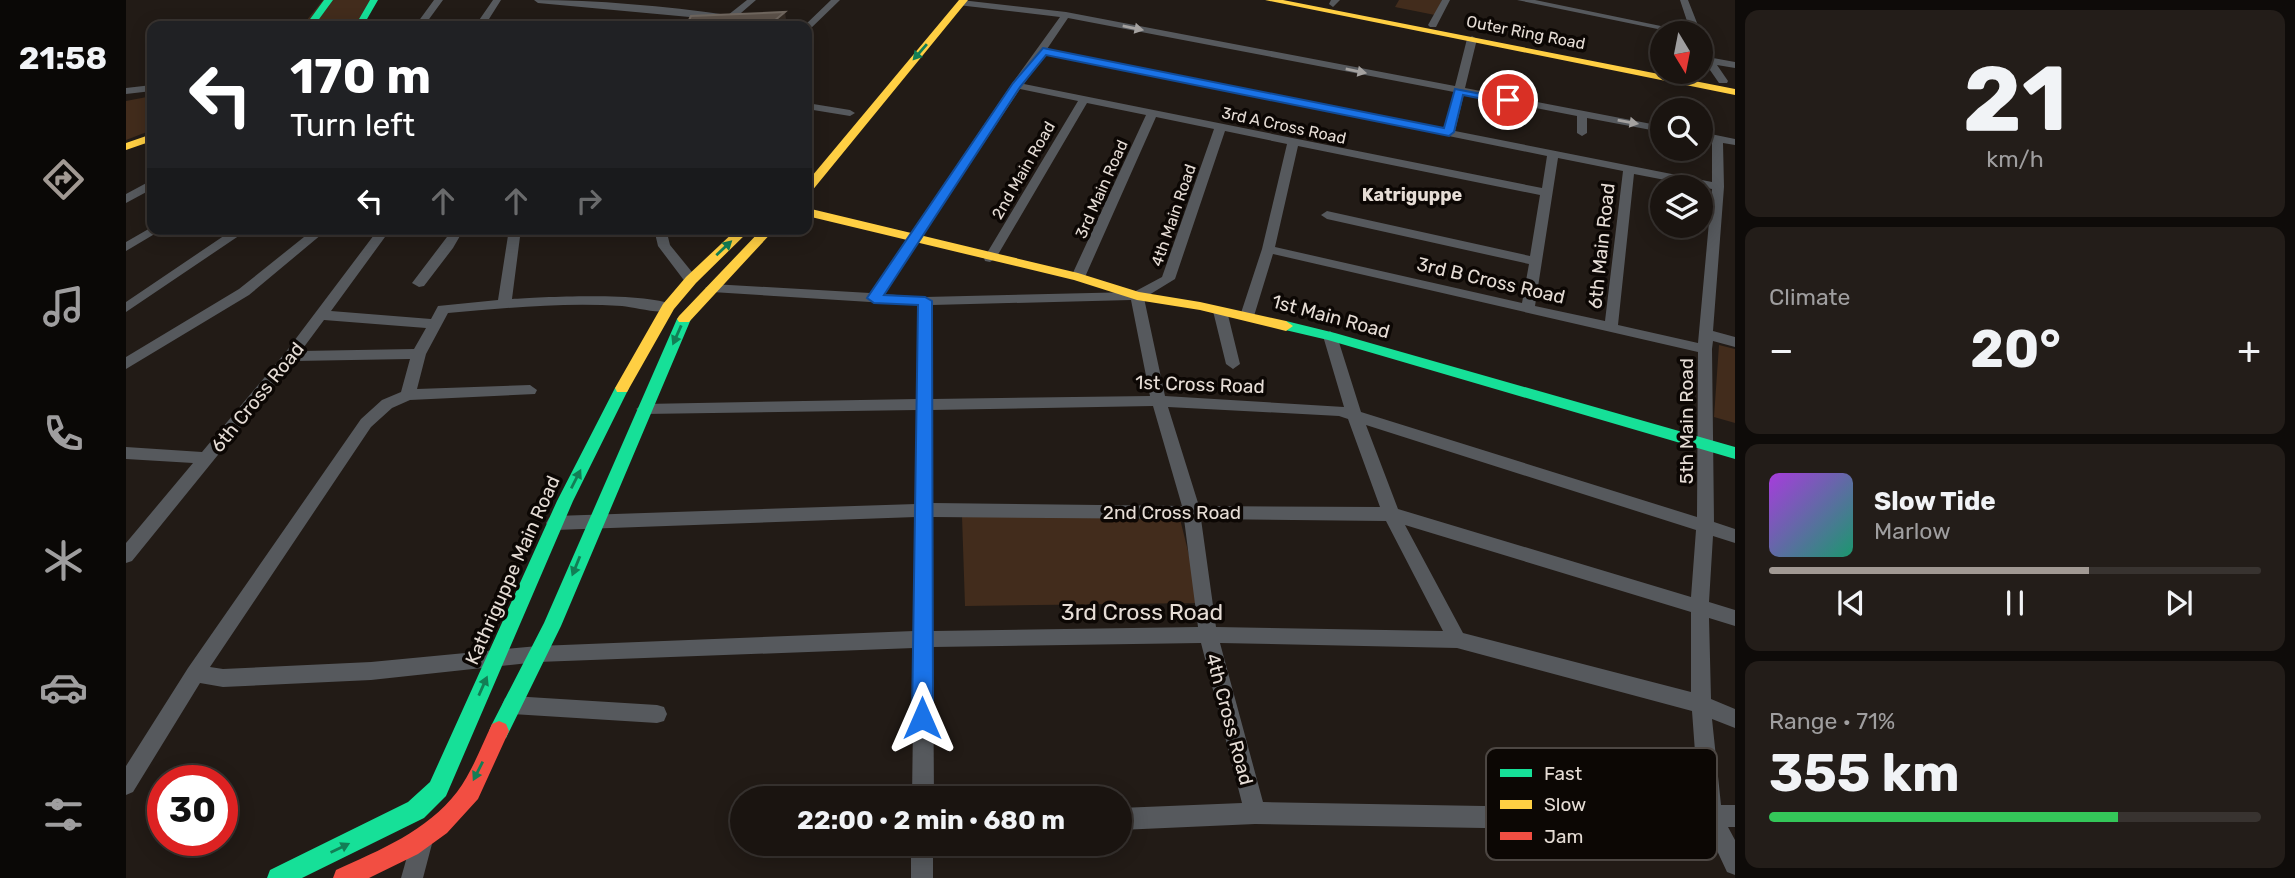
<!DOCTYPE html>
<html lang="en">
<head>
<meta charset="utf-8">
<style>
  :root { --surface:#1a1410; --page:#231d19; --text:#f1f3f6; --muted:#9f9e9f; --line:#383330; --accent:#a19993 }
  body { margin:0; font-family:Rubik,sans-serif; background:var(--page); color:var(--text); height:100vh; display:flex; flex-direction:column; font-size:26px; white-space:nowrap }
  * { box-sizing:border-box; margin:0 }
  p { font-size:23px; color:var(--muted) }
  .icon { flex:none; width:38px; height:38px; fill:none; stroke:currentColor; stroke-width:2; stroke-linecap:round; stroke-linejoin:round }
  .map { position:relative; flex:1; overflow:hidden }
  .sheet { display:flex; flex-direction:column; gap:10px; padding:10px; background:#0e0b09; width:560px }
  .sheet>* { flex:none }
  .guide { position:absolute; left:21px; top:21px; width:665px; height:214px; border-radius:14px; box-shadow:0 4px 18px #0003,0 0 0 2px var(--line); background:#202124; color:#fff; overflow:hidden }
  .needle { width:46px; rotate:170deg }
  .tools { position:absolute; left:1524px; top:21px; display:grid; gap:14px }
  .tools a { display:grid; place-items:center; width:63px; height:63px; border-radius:50%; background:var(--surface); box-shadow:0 4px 18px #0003,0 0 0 2px var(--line); font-size:35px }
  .speed { position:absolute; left:21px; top:765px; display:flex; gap:14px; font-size:35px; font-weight:700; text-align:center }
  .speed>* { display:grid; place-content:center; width:91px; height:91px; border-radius:50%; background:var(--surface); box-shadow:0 4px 18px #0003,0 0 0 2px var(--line); line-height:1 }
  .speed .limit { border:10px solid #d22; background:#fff; color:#111 }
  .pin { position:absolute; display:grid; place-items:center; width:60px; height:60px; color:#fff; margin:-30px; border:4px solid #fff; border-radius:50%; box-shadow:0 2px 7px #0007 }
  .me { position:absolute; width:77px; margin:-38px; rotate:0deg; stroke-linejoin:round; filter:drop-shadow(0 0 5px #0008) }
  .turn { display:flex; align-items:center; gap:24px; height:147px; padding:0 28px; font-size:32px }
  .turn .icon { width:91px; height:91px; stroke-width:2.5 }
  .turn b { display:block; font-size:49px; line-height:60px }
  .lanes { display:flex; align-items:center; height:66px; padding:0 28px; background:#0003; justify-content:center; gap:35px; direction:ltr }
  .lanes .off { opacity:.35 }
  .big { font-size:52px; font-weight:700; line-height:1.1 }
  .sheet .card { flex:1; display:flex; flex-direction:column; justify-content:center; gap:10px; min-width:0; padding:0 24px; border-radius:14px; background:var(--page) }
  .sheet .dial { align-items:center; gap:0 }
  .dial b { font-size:91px; line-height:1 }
  .song { display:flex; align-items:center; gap:21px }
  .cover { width:84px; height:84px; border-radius:10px; background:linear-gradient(135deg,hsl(280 70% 55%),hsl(160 70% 35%)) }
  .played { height:7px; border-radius:4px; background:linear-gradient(90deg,var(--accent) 65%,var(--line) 65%) }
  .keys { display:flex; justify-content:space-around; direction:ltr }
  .heat { display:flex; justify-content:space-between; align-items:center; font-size:38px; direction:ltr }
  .charge { height:10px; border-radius:5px; background:linear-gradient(90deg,#34c759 71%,var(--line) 0) }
  .trip { position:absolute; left:604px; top:786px; width:402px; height:70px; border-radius:35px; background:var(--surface); box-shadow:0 4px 18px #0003,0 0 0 2px var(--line); font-weight:700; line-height:70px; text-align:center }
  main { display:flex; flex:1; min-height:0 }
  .tab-bar { display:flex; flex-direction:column; width:126px; justify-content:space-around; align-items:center; background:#0a0806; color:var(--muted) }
  .tab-bar .icon { width:49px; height:49px }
  .tab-bar .current { color:var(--accent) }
  .tab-bar b { font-size:32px; color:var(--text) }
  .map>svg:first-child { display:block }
  .green { fill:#422c1c }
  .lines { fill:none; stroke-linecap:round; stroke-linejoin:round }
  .street { fill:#56595d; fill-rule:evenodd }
  .fast { fill:#16e098; fill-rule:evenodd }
  .slow { fill:#ffcf43; fill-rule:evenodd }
  .jam { fill:#f24e42; fill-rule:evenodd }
  .shaded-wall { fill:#332a23 }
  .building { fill:#5b5149; stroke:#70675f; stroke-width:2 }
  .oneway { fill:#a5a2a0 }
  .oneway2 { fill:#127e55 }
  .route { fill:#1a73e8; stroke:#114b97; stroke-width:2 }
  .labels { text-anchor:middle; stroke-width:7; stroke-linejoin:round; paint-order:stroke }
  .far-street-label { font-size:16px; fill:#e6ddd6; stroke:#0c0704 }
  .far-neighbourhood-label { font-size:18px; font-weight:bold; fill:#e6ddd6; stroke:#0c0704 }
  .street-label { font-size:19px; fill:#e6ddd6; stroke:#0c0704 }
  .near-street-label { font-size:23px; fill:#e6ddd6; stroke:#0c0704 }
  .key { fill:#0c0704; stroke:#4d4743; stroke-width:2 }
  .key-label { font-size:19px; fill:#e6ddd6 }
</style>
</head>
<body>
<main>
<nav class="tab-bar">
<b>21:58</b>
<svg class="icon current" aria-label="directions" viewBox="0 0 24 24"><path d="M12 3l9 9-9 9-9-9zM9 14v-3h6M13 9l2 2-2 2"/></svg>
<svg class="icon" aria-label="music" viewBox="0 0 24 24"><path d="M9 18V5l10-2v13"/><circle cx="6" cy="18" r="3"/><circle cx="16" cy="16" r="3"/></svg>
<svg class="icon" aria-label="phone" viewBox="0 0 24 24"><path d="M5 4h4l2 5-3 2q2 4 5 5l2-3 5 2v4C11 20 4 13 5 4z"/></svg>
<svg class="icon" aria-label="climate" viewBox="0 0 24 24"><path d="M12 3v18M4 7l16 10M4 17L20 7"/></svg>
<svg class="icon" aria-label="car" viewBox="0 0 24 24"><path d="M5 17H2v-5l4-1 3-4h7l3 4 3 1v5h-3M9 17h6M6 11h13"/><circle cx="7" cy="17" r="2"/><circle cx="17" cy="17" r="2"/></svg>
<svg class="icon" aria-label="filters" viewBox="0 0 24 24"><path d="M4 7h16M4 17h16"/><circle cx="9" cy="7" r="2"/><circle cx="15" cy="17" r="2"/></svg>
</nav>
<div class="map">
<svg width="1609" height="878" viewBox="0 0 1609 878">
  <rect width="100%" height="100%" fill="#221b16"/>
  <path class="green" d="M197,0H249L233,26H176Z
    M1273,0H1316L1309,15L1269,7Z
    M26,96V130L0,140V101Z
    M1593,345L1609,349V423L1588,417Z
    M836,516L1054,519L1075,603L839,606Z"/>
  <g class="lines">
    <path class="street" d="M308,0H317L298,26H289Z
      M367,0H375L363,19L422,23L427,26L359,24L349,26Z
      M408,0C472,0 538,6 602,15L621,0H630L600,26H590L596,20L412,3Z
      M705,0H714L681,32V26H678Z
      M835,0L940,12L1329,86L1341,39L1346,36L1351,39L1339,88L1536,126V132L1461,118V133L1456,136L1451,133V116L1338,94L1329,131L1586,182V140L1575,138V132L1609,139V145L1597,143L1598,187L1587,331L1609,337V347L1587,341L1586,349L1588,522L1609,529V543L1587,536L1583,602L1609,610V626L1583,618L1585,699L1609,709V728L1586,719L1595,805H1609V827H1602L1609,840V875L1601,872L1580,827L1412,829L1129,824L994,830V808L1116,803L1075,643L807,647L808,798H786L788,648L412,662L245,680L97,687L74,683L7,792L0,795V766L62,668L235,419L256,400L275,392L284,359L168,361L6,561L0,563V543L67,463L0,459V447L76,452L159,353L251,231L255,230L338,229L327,248L298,286L293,287L286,283L324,233L259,237L205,311L305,319L312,306L372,300L383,229H395L386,299C413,297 532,291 549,307C539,317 510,307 496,306C438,302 380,308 322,313L300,354L291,389L404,385L411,390L409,394L284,400L266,408L245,427L84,667L97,669L245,662L412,646L788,631L790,517L429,530L423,528L420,523L423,518L429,516L790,504L791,410L518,414L510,409L518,404L791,399L792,305L586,292L579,288L586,284L744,293L885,85L934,17L832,5V1ZM942,18L1328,92L1318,129L921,49ZM918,54L1421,156L1416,188L898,84ZM894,89L952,101L858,258L859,261L864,262L870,258L961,103L1020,115L945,277L952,281L959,277L1030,117L1088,129L1036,277L1008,292L799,297L757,294ZM1099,131L1161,144L1136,249L1114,316L1116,319H1126L1128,316L1147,254L1572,352L1571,517L1235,412L1211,336L1204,331L1197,336L1218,407L1039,396L1018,298L1049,279ZM1172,146L1414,195L1404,256L1201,211L1195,215L1201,219L1403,264L1396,303L1149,247ZM1432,158L1497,171L1479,321L1409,306ZM1508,174L1586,189L1572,343L1492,325ZM1005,300L1024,396L806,399V305ZM198,320L300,328L288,349L175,351ZM1027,406L1056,506L807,503L806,410ZM1042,407L1213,416L1222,419L1254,507L1073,506ZM1240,425L1570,530L1565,597L1272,509ZM807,517L1058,519L1072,627L807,631ZM1075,519L1260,521L1317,631L1090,627ZM1279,525L1565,612V692L1337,633ZM1094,643L1331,648L1566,711L1573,806L1412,807L1137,802Z
      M1205,0H1214L1207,7L1203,4Z
      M1316,0H1324L1310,27H1304L1302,25Z
      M1391,0H1409L1559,31L1551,33Z
      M1554,0H1562L1575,33H1565Z
      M1575,44L1578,45L1587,58L1609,62V68L1591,65L1602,81L1601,83H1593L1577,60Z
      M26,85V91L0,94V88Z
      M681,103L724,110L729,113L724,116L681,109Z
      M26,180V189L0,203V194Z
      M26,227V229H37L0,251V242Z
      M108,229H123L0,312V302Z
      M188,229H202L123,295L0,369V357L113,289Z
      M528,229H540L544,245L570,277V283H560L532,246Z
      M1094,307L1101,311L1114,364L1107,369L1100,364L1087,311Z
      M386,696L531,705L538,707L541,714L538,721L531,723L386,714L379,712L376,705L379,698Z
      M296,829L304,832L307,840L297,878H275L288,832Z
      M785,844H807V878H785Z"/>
    <path class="fast" d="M198,0H207L188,26H179Z
      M244,0H252L237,26H229Z
      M558,315L565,319L435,626L380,738L373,741L366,738L363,731L366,724L418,623L551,319Z
      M1160,321L1209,333L1609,447V459L1202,340L1155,329L1153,326L1155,323Z
      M496,383L503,388L447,501L320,796L298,818L176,878H141L144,870L282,802L304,782L431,501L489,388Z"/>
    <path class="slow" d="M833,0H842L685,192H681V182Z
      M1139,0H1157L1609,89V95Z
      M26,134V141L0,150V143Z
      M681,208L952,273L1013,292L1074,302L1160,321L1167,326L1160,331L1074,310L1011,300L948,280L681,216Z
      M611,229H625L570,283L548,309L501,392H491L489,388L537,304L560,277Z
      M636,229H649L563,322H553L551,319L553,316Z"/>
    <path class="jam" d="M373,721L380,724L383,731L352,799L321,833L292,854L243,878H207L210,870C254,850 301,831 331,792C346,772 355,747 366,724Z"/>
  </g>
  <path class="shaded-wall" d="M659,12L661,26H642Z"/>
  <path class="building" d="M659,12L642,26H560L565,16Z"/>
  <defs><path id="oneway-solid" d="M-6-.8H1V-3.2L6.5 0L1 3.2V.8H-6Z" transform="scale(1.75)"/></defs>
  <g class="oneway">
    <use href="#oneway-solid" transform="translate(1007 28) rotate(11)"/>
    <use href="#oneway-solid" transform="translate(1230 71) rotate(11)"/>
    <use href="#oneway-solid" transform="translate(1502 122) rotate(10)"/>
  </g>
  <g class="oneway2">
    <use href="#oneway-solid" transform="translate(794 52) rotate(131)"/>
    <use href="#oneway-solid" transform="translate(598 248) rotate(-43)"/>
    <use href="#oneway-solid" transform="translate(551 335) rotate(114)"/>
    <use href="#oneway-solid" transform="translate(450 479) rotate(-63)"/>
    <use href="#oneway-solid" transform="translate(450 566) rotate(112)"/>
    <use href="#oneway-solid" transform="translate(357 686) rotate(-66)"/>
    <use href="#oneway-solid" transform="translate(352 771) rotate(117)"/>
    <use href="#oneway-solid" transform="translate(214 848) rotate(-26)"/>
  </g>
  <path class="route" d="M917,48L1318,128L1329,89L1387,100L1382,104L1337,95L1328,132L1323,136L920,55L894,87L758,295L799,297L806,301L807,718L804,725L796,728L789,725L786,718L792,305L748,303L741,298L887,83Z"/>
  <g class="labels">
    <g class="far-street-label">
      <text transform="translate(1400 32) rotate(11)" y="6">Outer Ring Road</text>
      <text transform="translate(1158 125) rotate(12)" y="6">3rd A Cross Road</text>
      <text transform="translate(897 170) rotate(-60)" y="6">2nd Main Road</text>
      <text transform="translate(975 189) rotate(-66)" y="6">3rd Main Road</text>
      <text transform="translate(1047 215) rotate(-71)" y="6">4th Main Road</text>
    </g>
    <g class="far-neighbourhood-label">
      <text x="1286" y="201">Katriguppe</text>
    </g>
    <g class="street-label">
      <text transform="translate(1475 246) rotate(-84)" y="7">6th Main Road</text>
      <text transform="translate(1365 280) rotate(13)" y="7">3rd B Cross Road</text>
      <text transform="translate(1205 316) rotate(15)" y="7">1st Main Road</text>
      <text transform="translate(1074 384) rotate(2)" y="7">1st Cross Road</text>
      <text transform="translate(131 397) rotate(-51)" y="7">6th Cross Road</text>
      <text transform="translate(1560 421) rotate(-90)" y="7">5th Main Road</text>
      <text x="1046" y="519">2nd Cross Road</text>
      <text transform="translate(386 570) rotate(-66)" y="7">Kathriguppe Main Road</text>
      <text transform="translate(1104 719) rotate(75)" y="7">4th Cross Road</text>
    </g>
    <g class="near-street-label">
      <text x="1016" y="620">3rd Cross Road</text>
    </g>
  </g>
  <rect x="1360" y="748" width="231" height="112" rx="10" class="key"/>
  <rect x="1374" y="769" width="32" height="8" fill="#16e098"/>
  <rect x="1374" y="800" width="32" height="9" fill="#ffcf43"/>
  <rect x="1374" y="832" width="32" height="8" fill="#f24e42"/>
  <g class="key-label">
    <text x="1418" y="780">Fast</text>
    <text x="1418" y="811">Slow</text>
    <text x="1418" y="843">Jam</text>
  </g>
</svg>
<div class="tools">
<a><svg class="needle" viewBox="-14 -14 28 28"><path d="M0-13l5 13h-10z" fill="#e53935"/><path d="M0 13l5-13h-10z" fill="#9f9e9f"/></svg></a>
<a><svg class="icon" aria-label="search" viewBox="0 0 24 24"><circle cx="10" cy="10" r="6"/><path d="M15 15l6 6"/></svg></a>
<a><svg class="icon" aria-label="layers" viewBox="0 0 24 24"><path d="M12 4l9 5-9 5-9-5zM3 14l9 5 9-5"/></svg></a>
</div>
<div class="speed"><div class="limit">30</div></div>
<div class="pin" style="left:1382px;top:100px;background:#d93025"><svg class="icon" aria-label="arrive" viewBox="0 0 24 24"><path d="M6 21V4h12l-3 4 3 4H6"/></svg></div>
<svg class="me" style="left:796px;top:718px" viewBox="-20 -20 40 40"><path d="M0-17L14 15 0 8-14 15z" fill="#1a73e8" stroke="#fff" stroke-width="4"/></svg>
<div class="trip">22:00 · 2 min · 680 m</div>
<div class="guide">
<div class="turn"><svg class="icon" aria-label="left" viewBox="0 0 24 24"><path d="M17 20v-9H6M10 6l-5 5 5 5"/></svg><div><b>170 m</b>Turn left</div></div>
<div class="lanes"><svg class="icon" aria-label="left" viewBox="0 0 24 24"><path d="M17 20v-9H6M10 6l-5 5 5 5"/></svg><svg class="icon off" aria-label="ahead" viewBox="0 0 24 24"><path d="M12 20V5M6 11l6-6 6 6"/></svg><svg class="icon off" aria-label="ahead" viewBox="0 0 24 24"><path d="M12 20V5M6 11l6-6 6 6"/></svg><svg class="icon off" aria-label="right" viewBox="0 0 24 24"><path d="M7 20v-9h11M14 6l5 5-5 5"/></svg></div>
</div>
</div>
<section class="sheet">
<div class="card dial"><b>21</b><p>km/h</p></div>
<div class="card"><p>Climate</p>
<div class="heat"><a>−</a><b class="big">20°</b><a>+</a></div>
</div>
<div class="card">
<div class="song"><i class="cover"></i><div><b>Slow Tide</b><p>Marlow</p></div></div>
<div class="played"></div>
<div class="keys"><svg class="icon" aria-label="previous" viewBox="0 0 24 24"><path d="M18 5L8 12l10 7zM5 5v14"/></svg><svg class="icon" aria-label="pause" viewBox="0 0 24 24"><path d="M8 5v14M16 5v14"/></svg><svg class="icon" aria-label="next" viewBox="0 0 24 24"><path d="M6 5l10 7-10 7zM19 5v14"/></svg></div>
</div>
<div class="card"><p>Range · 71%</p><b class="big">355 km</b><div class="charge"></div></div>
</section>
</main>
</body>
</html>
